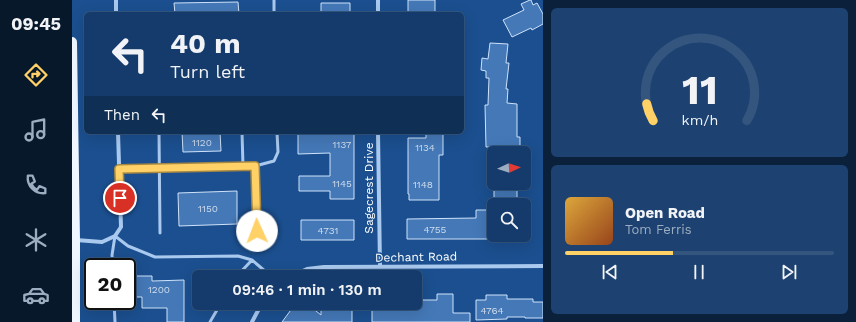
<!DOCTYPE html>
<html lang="en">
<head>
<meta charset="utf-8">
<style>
  :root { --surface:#143b6b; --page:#1d4271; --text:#f1f3f6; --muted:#9dadc1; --line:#33557e; --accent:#ffd166 }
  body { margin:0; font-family:"Work Sans",sans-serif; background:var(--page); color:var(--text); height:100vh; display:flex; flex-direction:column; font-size:15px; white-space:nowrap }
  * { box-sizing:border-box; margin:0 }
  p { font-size:13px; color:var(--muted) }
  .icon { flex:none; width:22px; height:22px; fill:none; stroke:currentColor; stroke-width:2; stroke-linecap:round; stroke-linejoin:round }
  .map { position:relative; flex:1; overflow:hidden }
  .side { display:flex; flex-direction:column; gap:8px; padding:8px; background:#0b203b; width:313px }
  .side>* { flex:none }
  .banner { position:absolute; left:12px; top:12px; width:380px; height:122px; border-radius:6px; box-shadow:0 4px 16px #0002,0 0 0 1px var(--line); background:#143b6b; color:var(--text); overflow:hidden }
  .needle { width:26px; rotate:86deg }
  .controls { position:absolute; left:415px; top:146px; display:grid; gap:8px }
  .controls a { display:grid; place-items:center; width:44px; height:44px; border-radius:6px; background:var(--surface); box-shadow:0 4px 16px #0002,0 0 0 1px var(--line); font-size:20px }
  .speed { position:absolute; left:12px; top:258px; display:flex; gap:8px; font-size:20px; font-weight:700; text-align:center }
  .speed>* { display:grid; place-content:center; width:52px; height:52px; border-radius:50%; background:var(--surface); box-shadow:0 4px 16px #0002,0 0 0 1px var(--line); line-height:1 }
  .speed .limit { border:2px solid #111; border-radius:6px; background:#fff; color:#111 }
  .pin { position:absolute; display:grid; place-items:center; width:34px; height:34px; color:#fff; margin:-17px; border:2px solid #fff; border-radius:50%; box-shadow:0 1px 4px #0007 }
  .me { position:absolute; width:44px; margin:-22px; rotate:358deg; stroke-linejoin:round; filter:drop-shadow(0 0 3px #0008) }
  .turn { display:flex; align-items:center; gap:14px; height:84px; padding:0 20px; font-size:18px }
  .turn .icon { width:52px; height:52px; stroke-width:2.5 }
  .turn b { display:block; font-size:28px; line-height:34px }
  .then { display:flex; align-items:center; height:38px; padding:0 20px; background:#0003; gap:8px; font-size:15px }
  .side .widget { flex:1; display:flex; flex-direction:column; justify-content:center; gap:6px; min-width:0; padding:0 14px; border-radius:6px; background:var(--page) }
  .side .dial { align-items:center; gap:0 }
  .dial svg { height:104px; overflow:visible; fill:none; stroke:var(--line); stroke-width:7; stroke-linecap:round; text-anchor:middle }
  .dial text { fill:var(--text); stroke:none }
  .song { display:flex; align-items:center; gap:12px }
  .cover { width:48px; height:48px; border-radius:6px; background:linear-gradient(135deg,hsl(40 70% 55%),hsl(20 70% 35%)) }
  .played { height:4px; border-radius:2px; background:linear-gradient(90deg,var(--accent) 40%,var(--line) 40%) }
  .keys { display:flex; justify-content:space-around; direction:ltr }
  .trip { position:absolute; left:120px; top:270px; width:230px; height:40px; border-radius:6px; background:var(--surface); box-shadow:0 4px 16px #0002,0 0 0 1px var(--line); font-weight:600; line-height:40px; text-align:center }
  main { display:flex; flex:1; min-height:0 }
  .tabs { display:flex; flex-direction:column; width:72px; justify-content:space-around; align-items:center; background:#08182b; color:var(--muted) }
  .tabs .icon { width:28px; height:28px }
  .tabs .selected { color:var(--accent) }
  .tabs b { font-size:18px; color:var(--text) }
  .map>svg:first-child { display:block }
  .building { fill:#4478b7; stroke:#cfe3fa }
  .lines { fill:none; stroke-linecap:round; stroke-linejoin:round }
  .lane { stroke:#a9c9ee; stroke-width:3 }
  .street { stroke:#a9c9ee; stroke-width:4 }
  .primary { stroke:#f0f6ff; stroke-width:10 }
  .route-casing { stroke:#a68842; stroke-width:10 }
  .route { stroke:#ffd166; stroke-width:7 }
  .labels { text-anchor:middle; stroke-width:3; stroke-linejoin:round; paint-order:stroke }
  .number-label { font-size:10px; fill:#d0dded }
  .street-label { font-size:12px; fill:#fff; stroke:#1b4f8f }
</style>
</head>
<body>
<main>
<nav class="tabs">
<b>09:45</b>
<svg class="icon selected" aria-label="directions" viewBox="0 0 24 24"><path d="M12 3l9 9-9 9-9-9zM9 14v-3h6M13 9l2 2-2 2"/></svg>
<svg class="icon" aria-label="music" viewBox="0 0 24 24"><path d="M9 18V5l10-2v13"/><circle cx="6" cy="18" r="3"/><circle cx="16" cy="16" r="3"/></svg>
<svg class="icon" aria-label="phone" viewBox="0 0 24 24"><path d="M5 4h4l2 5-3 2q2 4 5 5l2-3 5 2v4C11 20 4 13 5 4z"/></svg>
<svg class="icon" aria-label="climate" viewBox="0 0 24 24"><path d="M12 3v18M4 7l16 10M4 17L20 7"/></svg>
<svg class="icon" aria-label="car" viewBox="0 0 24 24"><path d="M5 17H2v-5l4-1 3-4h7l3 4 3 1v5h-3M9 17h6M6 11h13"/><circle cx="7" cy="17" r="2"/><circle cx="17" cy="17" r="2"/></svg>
</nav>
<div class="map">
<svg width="471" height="322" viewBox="0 0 471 322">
  <rect width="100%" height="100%" fill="#1b4f8f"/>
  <path class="building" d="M336,0H363V14H336Z
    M458,0H459L461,5L465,3L471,14V24L460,30L459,28L440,37L431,20L452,10L449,4Z
    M166,2L167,14H103L102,3Z
    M249,3H278V14H249Z
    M418,43L436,44L434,63H437L434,89H436L435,103L445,104V137H448V150H445V153H431V147H414L413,105H416L417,78H414V71L409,70L410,58L416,59Z
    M110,132H148L149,151L111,152Z
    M226,132H282V199H258V191H227V176H258V153L226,154Z
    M354,132H369V133H371V155H367V200H337V194H336V138H354Z
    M422,183H443V190H445V204H422Z
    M165,191V224L107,226L106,193Z
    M404,210H422V239H335V219L404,218Z
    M229,220H282V240H229Z
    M62,276H80V281L112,280V322H95V308H70V297H63Z
    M365,294H381V313H398V322H300V303H343V300H365Z
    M414,295H435V299H461V302H471V318H453V317H435V319L404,320V300H414Z
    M224,303H234L249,315V303H280V322H210Z"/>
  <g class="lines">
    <path class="lane" d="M202,0V14
      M87,132L88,233
      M170,132L171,166
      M183,166L202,161L206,152L205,132
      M47,169L183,166L185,231
      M41,267L40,255L43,236L56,246L83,257L166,256L180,260L200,277
      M164,277L180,260
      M42,301L43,322
      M138,322L149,303"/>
    <path class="street" d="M44,0V14
      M306,0V14
      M306,132L308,267
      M4,240L30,242L43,236L49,227L46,132
      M218,277L235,269L252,267L471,266
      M180,322L190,303"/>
    <path class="primary" d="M0,42L3,240V322"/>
  </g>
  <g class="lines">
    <g class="route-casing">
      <path id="route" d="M48,198L47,169L183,166L185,231"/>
    </g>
    <use href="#route" class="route"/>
  </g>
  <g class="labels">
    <g class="number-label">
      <text x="130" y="146">1120</text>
      <text x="270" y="148">1137</text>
      <text x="353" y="151">1134</text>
      <text x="270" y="187">1145</text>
      <text x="351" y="188">1148</text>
      <text x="136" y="212">1150</text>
      <text x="363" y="233">4755</text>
      <text x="256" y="234">4731</text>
      <text x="87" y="293">1200</text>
      <text x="420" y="314">4764</text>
    </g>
    <g class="street-label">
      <text transform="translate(297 188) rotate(-90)" y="4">Sagecrest Drive</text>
      <text transform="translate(344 257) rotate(-1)" y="4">Dechant Road</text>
    </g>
  </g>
</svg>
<div class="controls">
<a><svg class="needle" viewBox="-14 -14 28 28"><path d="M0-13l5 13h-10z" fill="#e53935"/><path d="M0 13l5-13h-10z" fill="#9dadc1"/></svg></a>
<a><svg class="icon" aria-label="search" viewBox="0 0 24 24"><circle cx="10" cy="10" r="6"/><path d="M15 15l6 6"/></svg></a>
</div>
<div class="speed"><div class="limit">20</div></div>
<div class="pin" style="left:48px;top:198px;background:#d93025"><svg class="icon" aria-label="arrive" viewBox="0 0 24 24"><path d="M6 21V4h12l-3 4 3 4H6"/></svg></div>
<svg class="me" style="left:185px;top:231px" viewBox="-20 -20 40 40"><circle r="19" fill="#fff"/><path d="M0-13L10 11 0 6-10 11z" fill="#ffd166"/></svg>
<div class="trip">09:46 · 1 min · 130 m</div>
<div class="banner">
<div class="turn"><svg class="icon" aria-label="left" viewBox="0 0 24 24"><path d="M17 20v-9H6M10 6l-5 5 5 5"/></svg><div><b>40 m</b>Turn left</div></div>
<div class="then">Then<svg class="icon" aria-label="left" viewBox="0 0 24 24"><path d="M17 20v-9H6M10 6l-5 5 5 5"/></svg></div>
</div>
</div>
<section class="side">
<div class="widget dial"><svg viewBox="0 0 100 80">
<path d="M14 69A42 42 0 1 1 86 69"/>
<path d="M14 69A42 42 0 0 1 9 56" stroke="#ffd166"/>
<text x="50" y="56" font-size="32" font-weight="700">11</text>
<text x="50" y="72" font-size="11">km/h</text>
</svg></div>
<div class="widget">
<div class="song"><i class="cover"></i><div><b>Open Road</b><p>Tom Ferris</p></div></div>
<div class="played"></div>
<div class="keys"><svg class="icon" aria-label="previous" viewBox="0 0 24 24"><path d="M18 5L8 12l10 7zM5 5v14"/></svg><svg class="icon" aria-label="pause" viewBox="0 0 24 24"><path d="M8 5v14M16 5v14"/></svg><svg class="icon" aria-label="next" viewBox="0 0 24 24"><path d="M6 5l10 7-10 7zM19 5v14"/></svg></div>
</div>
</section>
</main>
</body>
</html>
